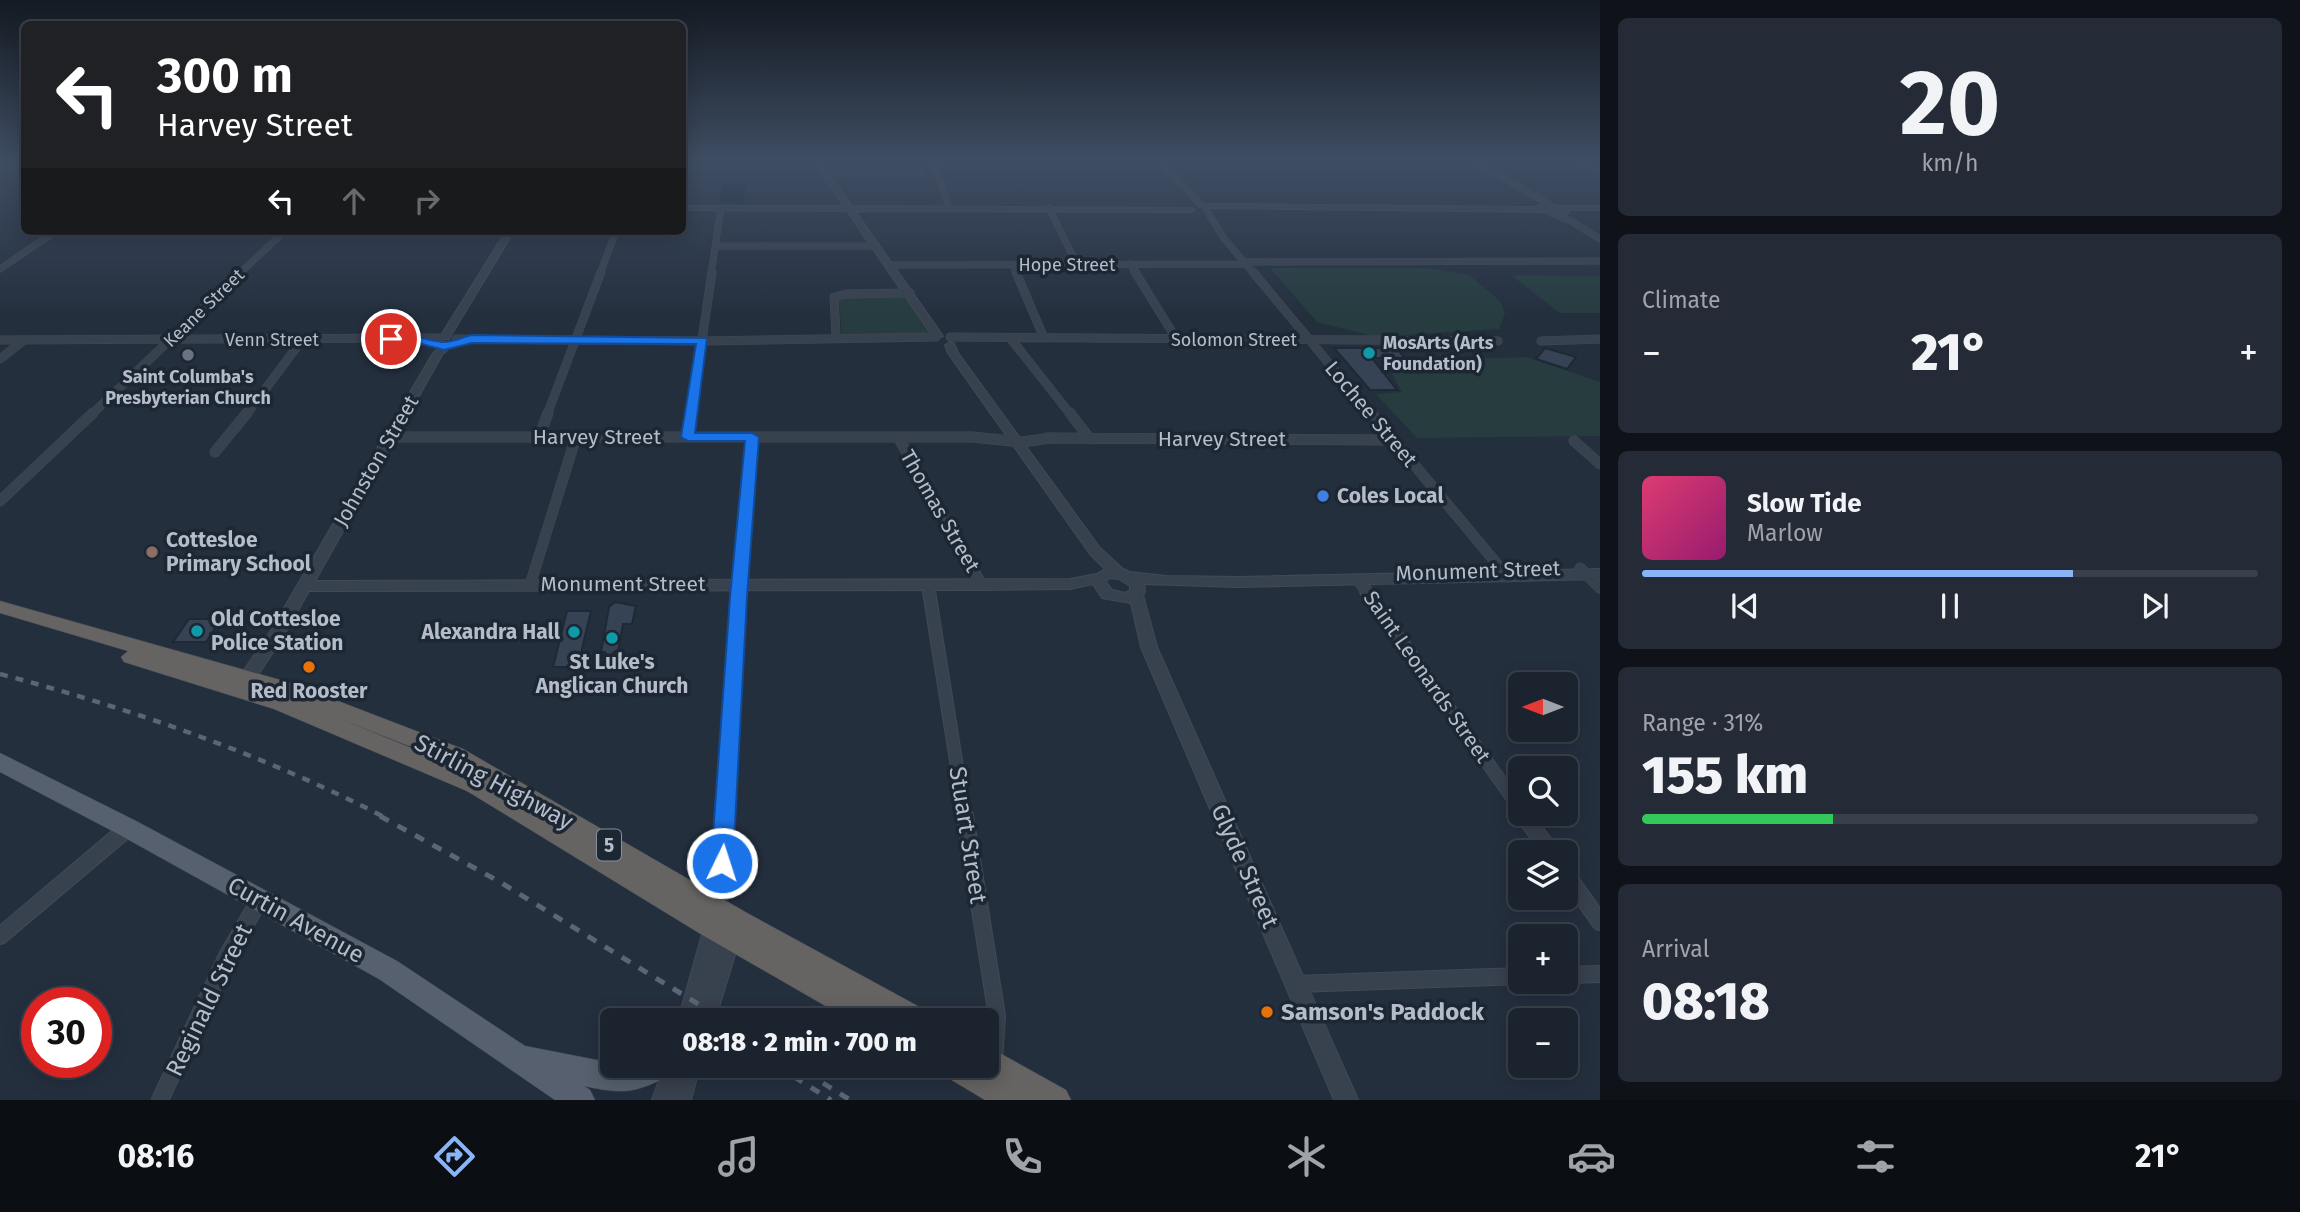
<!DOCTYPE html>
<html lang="en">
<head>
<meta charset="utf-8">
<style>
  :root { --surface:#1b232e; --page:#242b36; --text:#f1f3f6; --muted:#a0a4aa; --line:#39404a; --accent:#8ab4f8 }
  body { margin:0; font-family:"Fira Sans",sans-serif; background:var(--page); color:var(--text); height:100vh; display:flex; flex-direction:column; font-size:26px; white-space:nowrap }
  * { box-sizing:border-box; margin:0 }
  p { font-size:23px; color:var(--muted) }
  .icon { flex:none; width:38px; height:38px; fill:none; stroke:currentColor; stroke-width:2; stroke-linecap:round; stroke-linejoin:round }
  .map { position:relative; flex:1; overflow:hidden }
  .details { display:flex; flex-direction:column; gap:18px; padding:18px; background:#0f1319; width:700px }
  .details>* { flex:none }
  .guide { position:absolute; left:21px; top:21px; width:665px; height:214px; border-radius:10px; box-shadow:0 4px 18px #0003,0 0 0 2px var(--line); background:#202124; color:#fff; overflow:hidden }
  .needle { width:46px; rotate:270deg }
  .fabs { position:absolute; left:1508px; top:672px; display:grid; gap:14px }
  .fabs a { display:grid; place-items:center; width:70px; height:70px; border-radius:10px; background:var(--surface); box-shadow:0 4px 18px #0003,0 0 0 2px var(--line); font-size:35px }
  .speed { position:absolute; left:21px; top:987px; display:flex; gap:14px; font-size:35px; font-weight:700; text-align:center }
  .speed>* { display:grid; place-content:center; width:91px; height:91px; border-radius:50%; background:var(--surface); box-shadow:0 4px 18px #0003,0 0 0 2px var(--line); line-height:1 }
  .speed .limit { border:10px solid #d22; background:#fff; color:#111 }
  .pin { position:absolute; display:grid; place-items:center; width:60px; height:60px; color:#fff; margin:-30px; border:4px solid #fff; border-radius:50%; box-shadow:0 2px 7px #0007 }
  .me { position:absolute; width:77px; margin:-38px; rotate:4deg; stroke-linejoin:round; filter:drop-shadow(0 0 5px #0008) }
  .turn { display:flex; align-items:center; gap:24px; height:147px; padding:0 21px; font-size:32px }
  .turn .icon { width:91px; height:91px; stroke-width:2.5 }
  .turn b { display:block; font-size:49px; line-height:60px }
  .lanes { display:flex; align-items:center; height:66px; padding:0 21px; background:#0003; justify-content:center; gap:35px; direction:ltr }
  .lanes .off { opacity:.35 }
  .big { font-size:52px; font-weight:800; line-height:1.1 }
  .details .card { flex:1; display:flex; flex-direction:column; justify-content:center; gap:10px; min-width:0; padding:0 24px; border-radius:10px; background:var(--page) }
  .details .dial { align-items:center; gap:0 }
  .dial b { font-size:91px; line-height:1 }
  .song { display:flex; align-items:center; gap:21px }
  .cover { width:84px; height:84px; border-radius:10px; background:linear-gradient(135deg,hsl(340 70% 55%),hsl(320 70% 35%)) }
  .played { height:7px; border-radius:4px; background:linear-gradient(90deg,var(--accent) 70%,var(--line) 70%) }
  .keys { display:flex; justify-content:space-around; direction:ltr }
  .heat { display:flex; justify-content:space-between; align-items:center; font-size:38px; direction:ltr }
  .charge { height:10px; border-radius:5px; background:linear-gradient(90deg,#34c759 31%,var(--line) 0) }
  .trip { position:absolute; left:600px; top:1008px; width:399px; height:70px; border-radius:10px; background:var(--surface); box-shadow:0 4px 18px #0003,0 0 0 2px var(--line); font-weight:800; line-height:70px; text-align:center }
  .tabs { display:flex; height:112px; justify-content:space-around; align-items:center; background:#0b0e12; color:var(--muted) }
  .tabs .icon { width:49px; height:49px }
  .tabs .current { color:var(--accent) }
  .tabs b { font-size:32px; color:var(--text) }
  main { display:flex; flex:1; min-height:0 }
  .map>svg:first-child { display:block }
  .green { fill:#263c3f }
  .water { fill:#17263c }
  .building { fill:#364354; stroke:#1f2835; stroke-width:2 }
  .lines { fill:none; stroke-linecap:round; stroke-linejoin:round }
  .minor-far4-casing { stroke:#414a57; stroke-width:7 }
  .minor-far3-casing { stroke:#414a57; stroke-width:9 }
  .minor-far2-casing { stroke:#414a57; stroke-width:11 }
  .minor-far1-casing { stroke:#414a57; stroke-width:14 }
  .minor-casing { stroke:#414a57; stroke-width:18 }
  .tertiary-casing { stroke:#414a57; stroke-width:2 }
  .primary-casing { stroke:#414a57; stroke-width:1 }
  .trunk-casing { stroke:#434c59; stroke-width:1 }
  .minor-far4 { stroke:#38414e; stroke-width:6 }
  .minor-far3 { stroke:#38414e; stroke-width:8 }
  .minor-far2 { stroke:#38414e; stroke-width:10 }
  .minor-far1 { stroke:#38414e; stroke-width:12 }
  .minor { stroke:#38414e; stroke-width:16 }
  .tertiary { fill:#38414e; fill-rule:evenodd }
  .primary { fill:#56606e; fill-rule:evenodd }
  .trunk { fill:#656462; fill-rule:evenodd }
  .rail-far1 { stroke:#5a6575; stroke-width:4.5; stroke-dasharray:8 8; stroke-linecap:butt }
  .rail { stroke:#5a6575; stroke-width:5; stroke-dasharray:10 10; stroke-linecap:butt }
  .route { fill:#1a73e8; stroke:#114b97; stroke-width:2 }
  .culture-dot { fill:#0f9aa8; stroke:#1d2633; stroke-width:2.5 }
  .worship-dot { fill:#6b7280; stroke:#1d2633; stroke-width:2.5 }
  .shop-dot { fill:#3f7fe0; stroke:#1d2633; stroke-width:2.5 }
  .education-dot { fill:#8d6e63; stroke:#1d2633; stroke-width:2.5 }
  .food-dot { fill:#e8710a; stroke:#1d2633; stroke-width:2.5 }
  .labels { text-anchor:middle; stroke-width:7; stroke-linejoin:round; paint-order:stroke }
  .far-street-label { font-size:18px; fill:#b4bcc9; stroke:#1d2633 }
  .far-poi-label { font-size:18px; font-weight:bold; fill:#b4bcc9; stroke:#1d2633; text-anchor:start }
  .shield { fill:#1d2633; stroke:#878f9c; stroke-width:2 }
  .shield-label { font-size:19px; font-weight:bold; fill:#b4bcc9 }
  .street-label { font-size:21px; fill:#b4bcc9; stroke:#1d2633 }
  .poi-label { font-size:21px; font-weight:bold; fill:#b4bcc9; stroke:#1d2633; text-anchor:start }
  .near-street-label { font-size:24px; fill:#b4bcc9; stroke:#1d2633 }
  .near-poi-label { font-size:24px; font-weight:bold; fill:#b4bcc9; stroke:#1d2633; text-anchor:start }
</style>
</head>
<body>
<main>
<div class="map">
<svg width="1600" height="1100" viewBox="0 0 1600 1100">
  <rect width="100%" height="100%" fill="#242f3e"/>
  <path class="green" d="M1270,268H1426L1469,275L1500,301L1505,313L1499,329L1376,337L1317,322Z
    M1511,275L1600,276V313H1560Z
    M845,298H906L930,330L925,336L842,337L839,301Z
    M1527,357L1600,382V436L1417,438L1376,394L1402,392L1392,374L1411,361Z"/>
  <path class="water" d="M723,183H746L742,203L719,202Z"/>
  <path class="building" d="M1334,348H1396L1405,358H1372L1397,390H1370Z
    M1545,348L1576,357L1567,369L1536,359Z
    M615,602L636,606L632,624H623L618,651L614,652L608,658L605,652H601L609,607Z
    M567,611H591L581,653H576L573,667H553Z
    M189,619H221L206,642H173Z"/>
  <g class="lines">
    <g class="minor-far4-casing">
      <path id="minor-far4" d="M934,162L949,208
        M1161,162L1201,205
        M1476,162L1550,205
        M1580,162L1600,173
        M0,167L24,170
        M825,172H922
        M1049,208L1077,265
        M1207,211L1223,237L1254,274
        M1551,213L1571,221L1600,239
        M716,246H875
        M1243,262L1600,261
        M1130,264L1136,274
        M889,265L1245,264
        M1013,265L1017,274
        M0,269L56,231
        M239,274L285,231
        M600,274L616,231
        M711,274L721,208"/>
    </g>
    <g class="minor-far3-casing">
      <path id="minor-far3" d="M1016,272L1044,338
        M1135,272L1177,340
        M1253,272L1372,415
        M836,335L834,297L846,294L910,293
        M950,337L1498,341
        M456,339L703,341L936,337
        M1011,339L1071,415
        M0,340L441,338
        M1541,341L1600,339
        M0,359L23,341
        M91,415L241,272
        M246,415L302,340
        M547,415L601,272
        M691,415L712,272"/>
    </g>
    <g class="minor-far2-casing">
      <path id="minor-far2" d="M1070,413L1090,439
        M1371,413L1508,577
        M390,437H972L1022,442L1051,438
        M539,437L548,413
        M688,437L691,413
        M898,437L982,585
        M1047,438L1393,440
        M1574,441L1600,464
        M215,452L247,413
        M0,501L93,413
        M1580,568L1600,588
        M1357,579L1367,593
        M530,585L576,437
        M928,585L929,593
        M739,593L753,437"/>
    </g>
    <g class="minor-far1-casing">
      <path id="minor-far1" d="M929,591L965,817
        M1366,591L1521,810
        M1523,814L1525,817
        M725,817L739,591"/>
    </g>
    <g class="minor-casing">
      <path id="minor" d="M965,816L997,1016L994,1063
        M1524,816L1551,852
        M722,863L725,816
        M1566,874L1600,922
        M0,936L128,828
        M1566,975L1600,974
        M1297,984L1521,976
        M160,1100L227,956L259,901"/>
    </g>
    <g class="tertiary-casing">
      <path id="tertiary" d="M813,162H820L852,206L1191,208L1195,210L1191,212L855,211L943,336L938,339L934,338L847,211L682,210V206H844Z
        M1543,203L1557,206H1600V210H1569V213L1556,215L1544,212L1204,208L1200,206L1204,204L1535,207Z
        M506,231H514L450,337L449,339H441L440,337Z
        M447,342L452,345L442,355L315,581L1070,579L1097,574L1105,569L1090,554L948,353L945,345L950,342L954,343L958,353L1100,548L1123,569L1130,572L1166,576L1239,577L1600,569V579L1239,587L1144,584L1145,592L1143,595L1157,647L1358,1100H1334L1141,647L1131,603L1102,598L1093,584L1070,589L982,590L309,591L281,640L254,681L248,683L242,681L240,677L242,673L270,632L433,353ZM1109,578L1119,579L1130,586V590L1125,593L1112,590L1106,582Z
        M715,914L722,917L725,925L732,922L739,925L742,932L715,1020H678L705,924L708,917Z
        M664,1066H700L691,1100H652Z"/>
    </g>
    <g class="primary-casing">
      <path id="primary" d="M0,753L136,821L397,961L525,1046L612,1063V1066H672L668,1076C634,1094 622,1094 584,1086L590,1090L595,1100H555L379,979L120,835L0,772Z"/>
    </g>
    <g class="trunk-casing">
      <path id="trunk" d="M0,601L291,683L463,749L747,913L925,1010L929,1020H850L704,936L467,791L274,709L124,662L121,657L128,651L0,613ZM338,718L447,761L455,766Z
        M987,1046L1066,1090L1071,1100H985L945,1076L941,1066H987Z"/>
    </g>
    <use href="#minor-far4" class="minor-far4"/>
    <use href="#minor-far3" class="minor-far3"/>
    <use href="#minor-far2" class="minor-far2"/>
    <use href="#minor-far1" class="minor-far1"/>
    <use href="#minor" class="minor"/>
    <use href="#tertiary" class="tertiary"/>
    <use href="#primary" class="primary"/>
    <use href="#trunk" class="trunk"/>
    <path class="rail-far1" d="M0,674C132,709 262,754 384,817"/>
    <path class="rail" d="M380,816L500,882L724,1020
      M777,1066L831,1100
      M823,1083L850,1100"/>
  </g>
  <linearGradient id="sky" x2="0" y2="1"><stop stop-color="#141a22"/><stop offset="0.51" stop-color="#3f4d63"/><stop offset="1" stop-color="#3f4d63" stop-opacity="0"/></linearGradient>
  <rect width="1600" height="316" fill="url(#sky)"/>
  <path class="route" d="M471,335L707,338L695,433H752L759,437L747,597L733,863L730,870L722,873L714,870L711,863L730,597L745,441H688L681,437L696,344L472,343L444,350L418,343H391L385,339C402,327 426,342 444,342C453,342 463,337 471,335Z"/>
  <g class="culture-dot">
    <circle cx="1369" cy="353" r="7"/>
    <circle cx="197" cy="631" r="7"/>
    <circle cx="574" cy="632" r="7"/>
    <circle cx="612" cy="638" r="7"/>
  </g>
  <circle class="worship-dot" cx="188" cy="355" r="7"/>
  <circle class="shop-dot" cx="1323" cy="496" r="7"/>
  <circle class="education-dot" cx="152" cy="552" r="7"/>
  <g class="food-dot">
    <circle cx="309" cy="667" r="7"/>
    <circle cx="1267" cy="1012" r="7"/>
  </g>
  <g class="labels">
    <g class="far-street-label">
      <text x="1067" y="271">Hope Street</text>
      <text transform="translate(204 308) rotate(-44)" y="6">Keane Street</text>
      <text x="272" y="346">Venn Street</text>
      <text x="1234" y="346">Solomon Street</text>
    </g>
    <g class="far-poi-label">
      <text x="1383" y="349">MosArts (Arts<tspan x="1383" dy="21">Foundation)</tspan></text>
      <text x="188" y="383" text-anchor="middle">Saint Columba's<tspan x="188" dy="21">Presbyterian Church</tspan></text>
    </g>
    <rect class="shield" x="597" y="829.5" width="24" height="31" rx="5"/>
    <g class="shield-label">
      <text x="609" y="852">5</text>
    </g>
    <g class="street-label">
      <text transform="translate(1371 414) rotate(50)" y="7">Lochee Street</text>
      <text x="597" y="444">Harvey Street</text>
      <text x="1222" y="446">Harvey Street</text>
      <text transform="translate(376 461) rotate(-60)" y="7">Johnston Street</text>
      <text transform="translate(940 511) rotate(60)" y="7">Thomas Street</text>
      <text transform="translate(1478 571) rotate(-2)" y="7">Monument Street</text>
      <text x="623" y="591">Monument Street</text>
      <text transform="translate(1427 677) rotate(55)" y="7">Saint Leonards Street</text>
    </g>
    <g class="poi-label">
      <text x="1337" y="503">Coles Local</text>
      <text x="166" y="547">Cottesloe<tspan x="166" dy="24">Primary School</tspan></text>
      <text x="211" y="626">Old Cottesloe<tspan x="211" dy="24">Police Station</tspan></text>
      <text x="560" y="639" text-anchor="end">Alexandra Hall</text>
      <text x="612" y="669" text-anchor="middle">St Luke's<tspan x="612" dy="24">Anglican Church</tspan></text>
      <text x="309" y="698" text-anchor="middle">Red Rooster</text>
    </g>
    <g class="near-street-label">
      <text transform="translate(494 782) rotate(28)" y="8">Stirling Highway</text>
      <text transform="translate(968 835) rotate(81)" y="8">Stuart Street</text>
      <text transform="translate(1245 866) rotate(66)" y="8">Glyde Street</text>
      <text transform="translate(296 920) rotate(29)" y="8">Curtin Avenue</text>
      <text transform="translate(209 1000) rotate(-64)" y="8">Reginald Street</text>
    </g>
    <g class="near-poi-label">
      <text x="1281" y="1020">Samson's Paddock</text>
    </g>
  </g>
</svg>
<div class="fabs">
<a><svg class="needle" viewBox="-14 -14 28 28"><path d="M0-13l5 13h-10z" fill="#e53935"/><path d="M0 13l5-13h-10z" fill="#a0a4aa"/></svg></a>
<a><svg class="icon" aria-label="search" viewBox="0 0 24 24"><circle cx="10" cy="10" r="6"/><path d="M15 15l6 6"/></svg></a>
<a><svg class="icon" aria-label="layers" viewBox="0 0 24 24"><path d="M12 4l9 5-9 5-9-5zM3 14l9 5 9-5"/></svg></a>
<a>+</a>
<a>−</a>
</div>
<div class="speed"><div class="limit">30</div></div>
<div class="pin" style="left:391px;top:339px;background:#d93025"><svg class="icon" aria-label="arrive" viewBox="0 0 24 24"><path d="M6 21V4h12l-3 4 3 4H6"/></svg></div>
<svg class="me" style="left:722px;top:863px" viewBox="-20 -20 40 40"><circle r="17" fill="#1a73e8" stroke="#fff" stroke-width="3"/><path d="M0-11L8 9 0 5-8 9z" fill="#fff"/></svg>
<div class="trip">08:18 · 2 min · 700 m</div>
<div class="guide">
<div class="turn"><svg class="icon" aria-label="left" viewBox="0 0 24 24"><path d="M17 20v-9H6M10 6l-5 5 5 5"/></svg><div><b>300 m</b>Harvey Street</div></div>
<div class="lanes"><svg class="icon" aria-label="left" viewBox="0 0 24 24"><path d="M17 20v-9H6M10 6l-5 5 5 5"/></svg><svg class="icon off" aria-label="ahead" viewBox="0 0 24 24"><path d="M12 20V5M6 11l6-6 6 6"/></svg><svg class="icon off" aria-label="right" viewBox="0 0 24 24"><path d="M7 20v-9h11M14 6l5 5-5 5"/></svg></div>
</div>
</div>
<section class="details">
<div class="card dial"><b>20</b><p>km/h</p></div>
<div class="card"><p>Climate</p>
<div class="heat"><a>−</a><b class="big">21°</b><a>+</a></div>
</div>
<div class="card">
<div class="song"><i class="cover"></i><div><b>Slow Tide</b><p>Marlow</p></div></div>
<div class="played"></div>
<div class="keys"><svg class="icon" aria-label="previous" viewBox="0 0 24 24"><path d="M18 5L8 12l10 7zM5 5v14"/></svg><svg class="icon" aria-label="pause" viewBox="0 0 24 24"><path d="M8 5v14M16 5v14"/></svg><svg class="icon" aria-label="next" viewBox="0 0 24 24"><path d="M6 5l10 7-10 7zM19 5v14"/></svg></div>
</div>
<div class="card"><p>Range · 31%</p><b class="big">155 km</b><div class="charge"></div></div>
<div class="card"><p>Arrival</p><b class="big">08:18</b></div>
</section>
</main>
<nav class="tabs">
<b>08:16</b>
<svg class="icon current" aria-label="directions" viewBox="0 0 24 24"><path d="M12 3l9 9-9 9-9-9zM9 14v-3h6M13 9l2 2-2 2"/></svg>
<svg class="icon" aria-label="music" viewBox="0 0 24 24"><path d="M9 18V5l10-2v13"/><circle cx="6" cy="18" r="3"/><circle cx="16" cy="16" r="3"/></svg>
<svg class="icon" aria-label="phone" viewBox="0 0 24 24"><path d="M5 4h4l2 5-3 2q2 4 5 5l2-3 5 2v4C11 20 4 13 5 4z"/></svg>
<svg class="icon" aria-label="climate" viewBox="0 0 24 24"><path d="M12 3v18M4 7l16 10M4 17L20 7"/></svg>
<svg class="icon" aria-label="car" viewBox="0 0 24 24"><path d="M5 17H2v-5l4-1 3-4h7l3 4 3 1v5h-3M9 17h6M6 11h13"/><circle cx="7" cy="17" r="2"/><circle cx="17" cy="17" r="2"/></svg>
<svg class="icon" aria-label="filters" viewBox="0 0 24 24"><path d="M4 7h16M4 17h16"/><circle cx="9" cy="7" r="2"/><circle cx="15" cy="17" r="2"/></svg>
<b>21°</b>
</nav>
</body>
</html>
